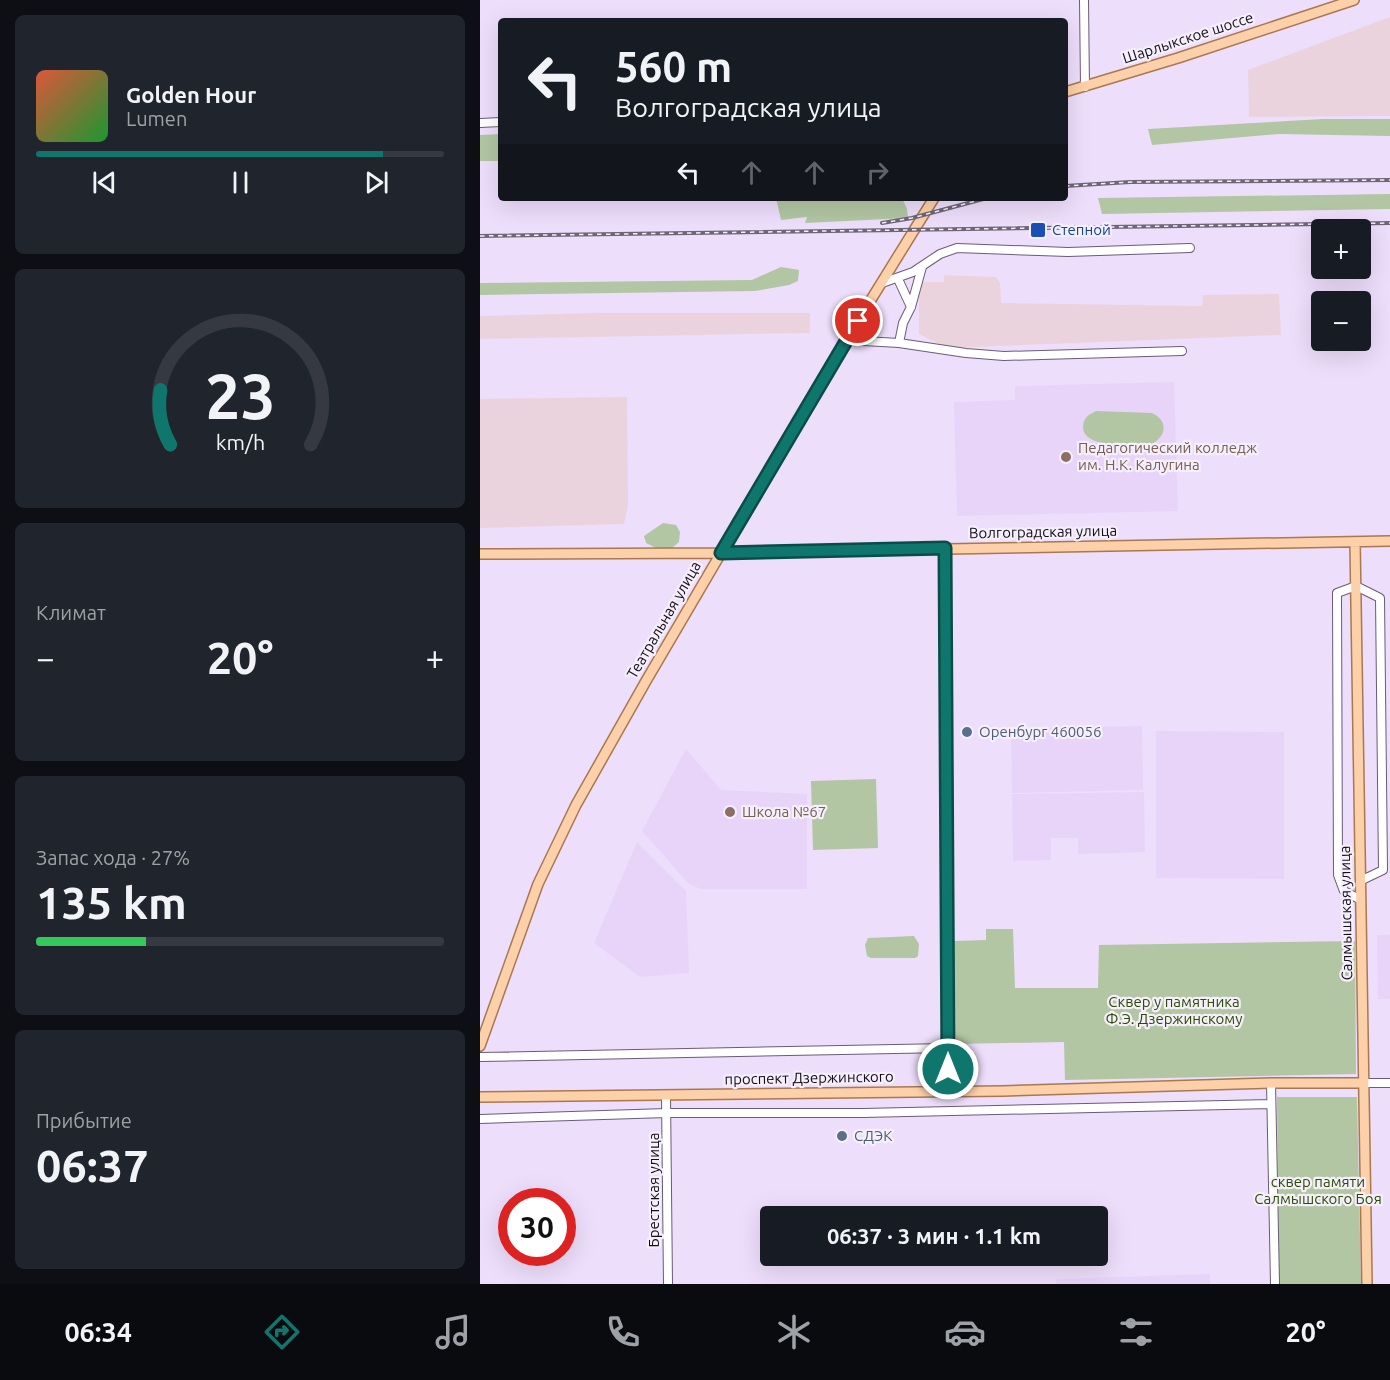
<!DOCTYPE html>
<html lang="ru">
<head>
<meta charset="utf-8">
<style>
  :root { --surface:#171b24; --page:#20242c; --text:#f1f3f6; --muted:#9ea1a6; --line:#363941; --accent:#0f766e }
  body { margin:0; font-family:Ubuntu,sans-serif; background:var(--page); color:var(--text); height:100vh; display:flex; flex-direction:column; font-size:22px; white-space:nowrap }
  * { box-sizing:border-box; margin:0 }
  p { font-size:20px; color:var(--muted) }
  .icon { flex:none; width:33px; height:33px; fill:none; stroke:currentColor; stroke-width:2; stroke-linecap:round; stroke-linejoin:round }
  .map { position:relative; flex:1; overflow:hidden }
  .panel { display:flex; flex-direction:column; gap:15px; padding:15px; background:#0d0f14; width:480px }
  .panel>* { flex:none }
  .banner { position:absolute; left:18px; top:18px; width:570px; height:183px; border-radius:6px; box-shadow:0 6px 24px #0002; background:#171b24; color:var(--text); overflow:hidden }
  .buttons { position:absolute; left:831px; top:219px; display:grid; gap:12px }
  .buttons a { display:grid; place-items:center; width:60px; height:60px; border-radius:6px; background:var(--surface); box-shadow:0 6px 24px #0002; font-size:30px }
  .speed { position:absolute; left:18px; top:1188px; display:flex; gap:12px; font-size:30px; font-weight:700; text-align:center }
  .speed>* { display:grid; place-content:center; width:78px; height:78px; border-radius:50%; background:var(--surface); box-shadow:0 6px 24px #0002; line-height:1 }
  .speed .limit { border:9px solid #d22; background:#fff; color:#111 }
  .pin { position:absolute; display:grid; place-items:center; width:51px; height:51px; color:#fff; margin:-26px; border:3px solid #fff; border-radius:50%; box-shadow:0 2px 6px #0007 }
  .me { position:absolute; width:66px; margin:-33px; rotate:0deg; stroke-linejoin:round; filter:drop-shadow(0 0 4px #0008) }
  .turn { display:flex; align-items:center; gap:21px; height:126px; padding:0 18px; font-size:27px }
  .turn .icon { width:78px; height:78px; stroke-width:2.5 }
  .turn b { display:block; font-size:42px; line-height:51px }
  .lanes { display:flex; align-items:center; height:57px; padding:0 18px; background:#0003; justify-content:center; gap:30px; direction:ltr }
  .lanes .off { opacity:.35 }
  .big { font-size:45px; font-weight:700; line-height:1.1 }
  .panel .widget { flex:1; display:flex; flex-direction:column; justify-content:center; gap:9px; min-width:0; padding:0 21px; border-radius:9px; background:var(--page) }
  .panel .dial { align-items:center; gap:0 }
  .dial svg { height:156px; overflow:visible; fill:none; stroke:var(--line); stroke-width:7; stroke-linecap:round; text-anchor:middle }
  .dial text { fill:var(--text); stroke:none }
  .song { display:flex; align-items:center; gap:18px }
  .cover { width:72px; height:72px; border-radius:9px; background:linear-gradient(135deg,hsl(10 70% 55%),hsl(130 70% 35%)) }
  .played { height:6px; border-radius:3px; background:linear-gradient(90deg,var(--accent) 85%,var(--line) 85%) }
  .keys { display:flex; justify-content:space-around; direction:ltr }
  .heat { display:flex; justify-content:space-between; align-items:center; font-size:33px; direction:ltr }
  .charge { height:9px; border-radius:4px; background:linear-gradient(90deg,#34c759 27%,var(--line) 0) }
  .trip { position:absolute; left:280px; top:1206px; width:348px; height:60px; border-radius:6px; background:var(--surface); box-shadow:0 6px 24px #0002; font-weight:700; line-height:60px; text-align:center }
  .tab-bar { display:flex; height:96px; justify-content:space-around; align-items:center; background:#090b0e; color:var(--muted) }
  .tab-bar .icon { width:42px; height:42px }
  .tab-bar .current { color:var(--accent) }
  .tab-bar b { font-size:27px; color:var(--text) }
  main { display:flex; flex:1; min-height:0 }
  .map>svg:first-child { display:block }
  .built { fill:#e8d4f9 }
  .industrial { fill:#ebd3de }
  .green { fill:#b2c6a3 }
  .lines { fill:none; stroke-linecap:round; stroke-linejoin:round }
  .minor-casing { stroke:#695c75; stroke-width:10 }
  .major-casing { stroke:#a97851; stroke-width:12 }
  .minor { stroke:#fff; stroke-width:8 }
  .major { stroke:#fcd0a9; stroke-width:9 }
  .rail-casing { stroke:#6e6577; stroke-width:4 }
  .rail { stroke:#f5effb; stroke-width:1.5; stroke-dasharray:4.5; stroke-linecap:butt }
  .route-casing { stroke:#0a4d48; stroke-width:15 }
  .route { stroke:#0f766e; stroke-width:10 }
  .transit-dot { fill:#1a4fb4; stroke:#f5effb; stroke-width:2 }
  .education-dot { fill:#8d6e63; stroke:#f5effb; stroke-width:2 }
  .service-dot { fill:#5c6f8a; stroke:#f5effb; stroke-width:2 }
  .labels { text-anchor:middle; stroke-width:4.5; stroke-linejoin:round; paint-order:stroke }
  .street-label { font-size:15px; fill:#120d17; stroke:#f5effb }
  .transit-label { font-size:15px; fill:#164399; stroke:#f5effb; text-anchor:start }
  .education-label { font-size:15px; fill:#785e54; stroke:#f5effb; text-anchor:start }
  .service-label { font-size:15px; fill:#4e5e75; stroke:#f5effb; text-anchor:start }
  .park-label { font-size:15px; fill:#2c4c04; stroke:#f5effb }
</style>
</head>
<body>
<main>
<section class="panel">
<div class="widget">
<div class="song"><i class="cover"></i><div><b>Golden Hour</b><p>Lumen</p></div></div>
<div class="played"></div>
<div class="keys"><svg class="icon" aria-label="previous" viewBox="0 0 24 24"><path d="M18 5L8 12l10 7zM5 5v14"/></svg><svg class="icon" aria-label="pause" viewBox="0 0 24 24"><path d="M8 5v14M16 5v14"/></svg><svg class="icon" aria-label="next" viewBox="0 0 24 24"><path d="M6 5l10 7-10 7zM19 5v14"/></svg></div>
</div>
<div class="widget dial"><svg viewBox="0 0 100 80">
<path d="M14 69A42 42 0 1 1 86 69"/>
<path d="M14 69A42 42 0 0 1 9 41" stroke="#0f766e"/>
<text x="50" y="56" font-size="32" font-weight="700">23</text>
<text x="50" y="72" font-size="11">km/h</text>
</svg></div>
<div class="widget"><p>Климат</p>
<div class="heat"><a>−</a><b class="big">20°</b><a>+</a></div>
</div>
<div class="widget"><p>Запас хода · 27%</p><b class="big">135 km</b><div class="charge"></div></div>
<div class="widget"><p>Прибытие</p><b class="big">06:37</b></div>
</section>
<div class="map">
<svg width="910" height="1284" viewBox="0 0 910 1284">
  <rect width="100%" height="100%" fill="#eddefb"/>
  <path class="built" d="M694,382L698,511L477,516L474,402L535,400V386Z
    M662,726L663,790L532,793L531,729Z
    M676,731L804,732V879L676,878Z
    M206,749L241,790L327,794V889H221L209,884L162,831Z
    M664,792L665,852L598,854V838H571V860L533,861L532,794Z
    M157,842L206,891L209,973L160,977L114,943Z
    M897,935H910V999H898Z
    M730,1274V1284H576V1279Z"/>
  <path class="industrial" d="M910,17V116L769,117L768,70Z
    M464,275L516,277L520,283L521,303L722,306L723,295L799,294L801,335L467,348L439,334V282H464Z
    M117,313H330V333L0,339V316Z
    M147,397L148,506L144,524L0,528V399Z"/>
  <path class="green" d="M843,119H910V136L799,134L672,145L668,129Z
    M21,134V161H0V135Z
    M910,194V209L622,214L618,198Z
    M296,198H422L427,209L428,218L325,223L327,217L301,220Z
    M301,267L319,270L318,281L309,285L275,291L0,295V283L272,280Z
    M616,411L672,413C688,420 687,436 672,444C656,444 605,450 603,428C603,418 608,415 616,411Z
    M183,523L196,525L200,532L199,542L192,548H176L166,543L164,536Z
    M396,779L398,848L333,850L331,781Z
    M506,929H533L535,988H618L619,945L875,941L876,1074L585,1080L584,1042L475,1044L474,941L506,940Z
    M434,936L439,944L438,956L435,958H391L387,956L385,945L388,938Z
    M797,1097H877L881,1284H799Z"/>
  <g class="lines">
    <g class="minor-casing">
      <path id="minor" d="M604,0L605,87
        M0,123L21,122
        M418,279L431,307
        M402,283L433,272L460,254L477,248L588,252L710,248
        M366,340L419,343L486,353L524,356L702,351
        M419,343L423,323L431,307L442,267
        M465,548L469,1091
        M880,881L903,870L900,598L876,586L857,593L858,875L864,891L881,900
        M0,1057L468,1048
        M791,1083L795,1284
        M883,1083H910
        M186,1096L188,1284
        M0,1119L187,1113H383L791,1104"/>
    </g>
    <g class="major-casing">
      <path id="major" d="M585,92L698,58L874,0
        M875,542L887,1284
        M0,554L241,553L910,541
        M0,1046L58,884L96,805L166,681L366,340L454,198
        M0,1097L523,1091L791,1083H883"/>
    </g>
    <use href="#minor" class="minor"/>
    <use href="#major" class="major"/>
    <g class="rail-casing">
      <path id="rail" d="M585,186L650,182L910,180
        M402,223L432,218L507,198
        M0,236L910,223"/>
    </g>
    <use href="#rail" class="rail"/>
  </g>
  <g class="lines">
    <g class="route-casing">
      <path id="route" d="M378,321L241,553L465,548L468,1069"/>
    </g>
    <use href="#route" class="route"/>
  </g>
  <rect class="transit-dot" x="550" y="222" width="16" height="16" rx="3"/>
  <g class="education-dot">
    <circle cx="586" cy="457" r="6"/>
    <circle cx="250" cy="812" r="6"/>
  </g>
  <g class="service-dot">
    <circle cx="487" cy="732" r="6"/>
    <circle cx="362" cy="1136" r="6"/>
  </g>
  <g class="labels">
    <g class="street-label">
      <text transform="translate(708 38) rotate(-18)" y="5">Шарлыкское шоссе</text>
      <text transform="translate(563 532) rotate(-1)" y="5">Волгоградская улица</text>
      <text transform="translate(184 620) rotate(-60)" y="5">Театральная улица</text>
      <text transform="translate(866 913) rotate(-91)" y="5">Салмышская улица</text>
      <text transform="translate(329 1078) rotate(-1)" y="5">проспект Дзержинского</text>
      <text transform="translate(174 1190) rotate(-90)" y="5">Брестская улица</text>
    </g>
    <g class="transit-label">
      <text x="572" y="235">Степной</text>
    </g>
    <g class="education-label">
      <text x="598" y="453">Педагогический колледж<tspan x="598" dy="17">им. Н.К. Калугина</tspan></text>
      <text x="262" y="817">Школа №67</text>
    </g>
    <g class="service-label">
      <text x="499" y="737">Оренбург 460056</text>
      <text x="374" y="1141">СДЭК</text>
    </g>
    <g class="park-label">
      <text x="694" y="1007">Сквер у памятника<tspan x="694" dy="17">Ф.Э. Дзержинскому</tspan></text>
      <text x="838" y="1187">сквер памяти<tspan x="838" dy="17">Салмышского Боя</tspan></text>
    </g>
  </g>
</svg>
<div class="buttons">
<a>+</a>
<a>−</a>
</div>
<div class="speed"><div class="limit">30</div></div>
<div class="pin" style="left:378px;top:321px;background:#d93025"><svg class="icon" aria-label="arrive" viewBox="0 0 24 24"><path d="M6 21V4h12l-3 4 3 4H6"/></svg></div>
<svg class="me" style="left:468px;top:1069px" viewBox="-20 -20 40 40"><circle r="17" fill="#0f766e" stroke="#fff" stroke-width="3"/><path d="M0-11L8 9 0 5-8 9z" fill="#fff"/></svg>
<div class="trip">06:37 · 3 мин · 1.1 km</div>
<div class="banner">
<div class="turn"><svg class="icon" aria-label="left" viewBox="0 0 24 24"><path d="M17 20v-9H6M10 6l-5 5 5 5"/></svg><div><b>560 m</b>Волгоградская улица</div></div>
<div class="lanes"><svg class="icon" aria-label="left" viewBox="0 0 24 24"><path d="M17 20v-9H6M10 6l-5 5 5 5"/></svg><svg class="icon off" aria-label="ahead" viewBox="0 0 24 24"><path d="M12 20V5M6 11l6-6 6 6"/></svg><svg class="icon off" aria-label="ahead" viewBox="0 0 24 24"><path d="M12 20V5M6 11l6-6 6 6"/></svg><svg class="icon off" aria-label="right" viewBox="0 0 24 24"><path d="M7 20v-9h11M14 6l5 5-5 5"/></svg></div>
</div>
</div>
</main>
<nav class="tab-bar">
<b>06:34</b>
<svg class="icon current" aria-label="directions" viewBox="0 0 24 24"><path d="M12 3l9 9-9 9-9-9zM9 14v-3h6M13 9l2 2-2 2"/></svg>
<svg class="icon" aria-label="music" viewBox="0 0 24 24"><path d="M9 18V5l10-2v13"/><circle cx="6" cy="18" r="3"/><circle cx="16" cy="16" r="3"/></svg>
<svg class="icon" aria-label="phone" viewBox="0 0 24 24"><path d="M5 4h4l2 5-3 2q2 4 5 5l2-3 5 2v4C11 20 4 13 5 4z"/></svg>
<svg class="icon" aria-label="climate" viewBox="0 0 24 24"><path d="M12 3v18M4 7l16 10M4 17L20 7"/></svg>
<svg class="icon" aria-label="car" viewBox="0 0 24 24"><path d="M5 17H2v-5l4-1 3-4h7l3 4 3 1v5h-3M9 17h6M6 11h13"/><circle cx="7" cy="17" r="2"/><circle cx="17" cy="17" r="2"/></svg>
<svg class="icon" aria-label="filters" viewBox="0 0 24 24"><path d="M4 7h16M4 17h16"/><circle cx="9" cy="7" r="2"/><circle cx="15" cy="17" r="2"/></svg>
<b>20°</b>
</nav>
</body>
</html>
